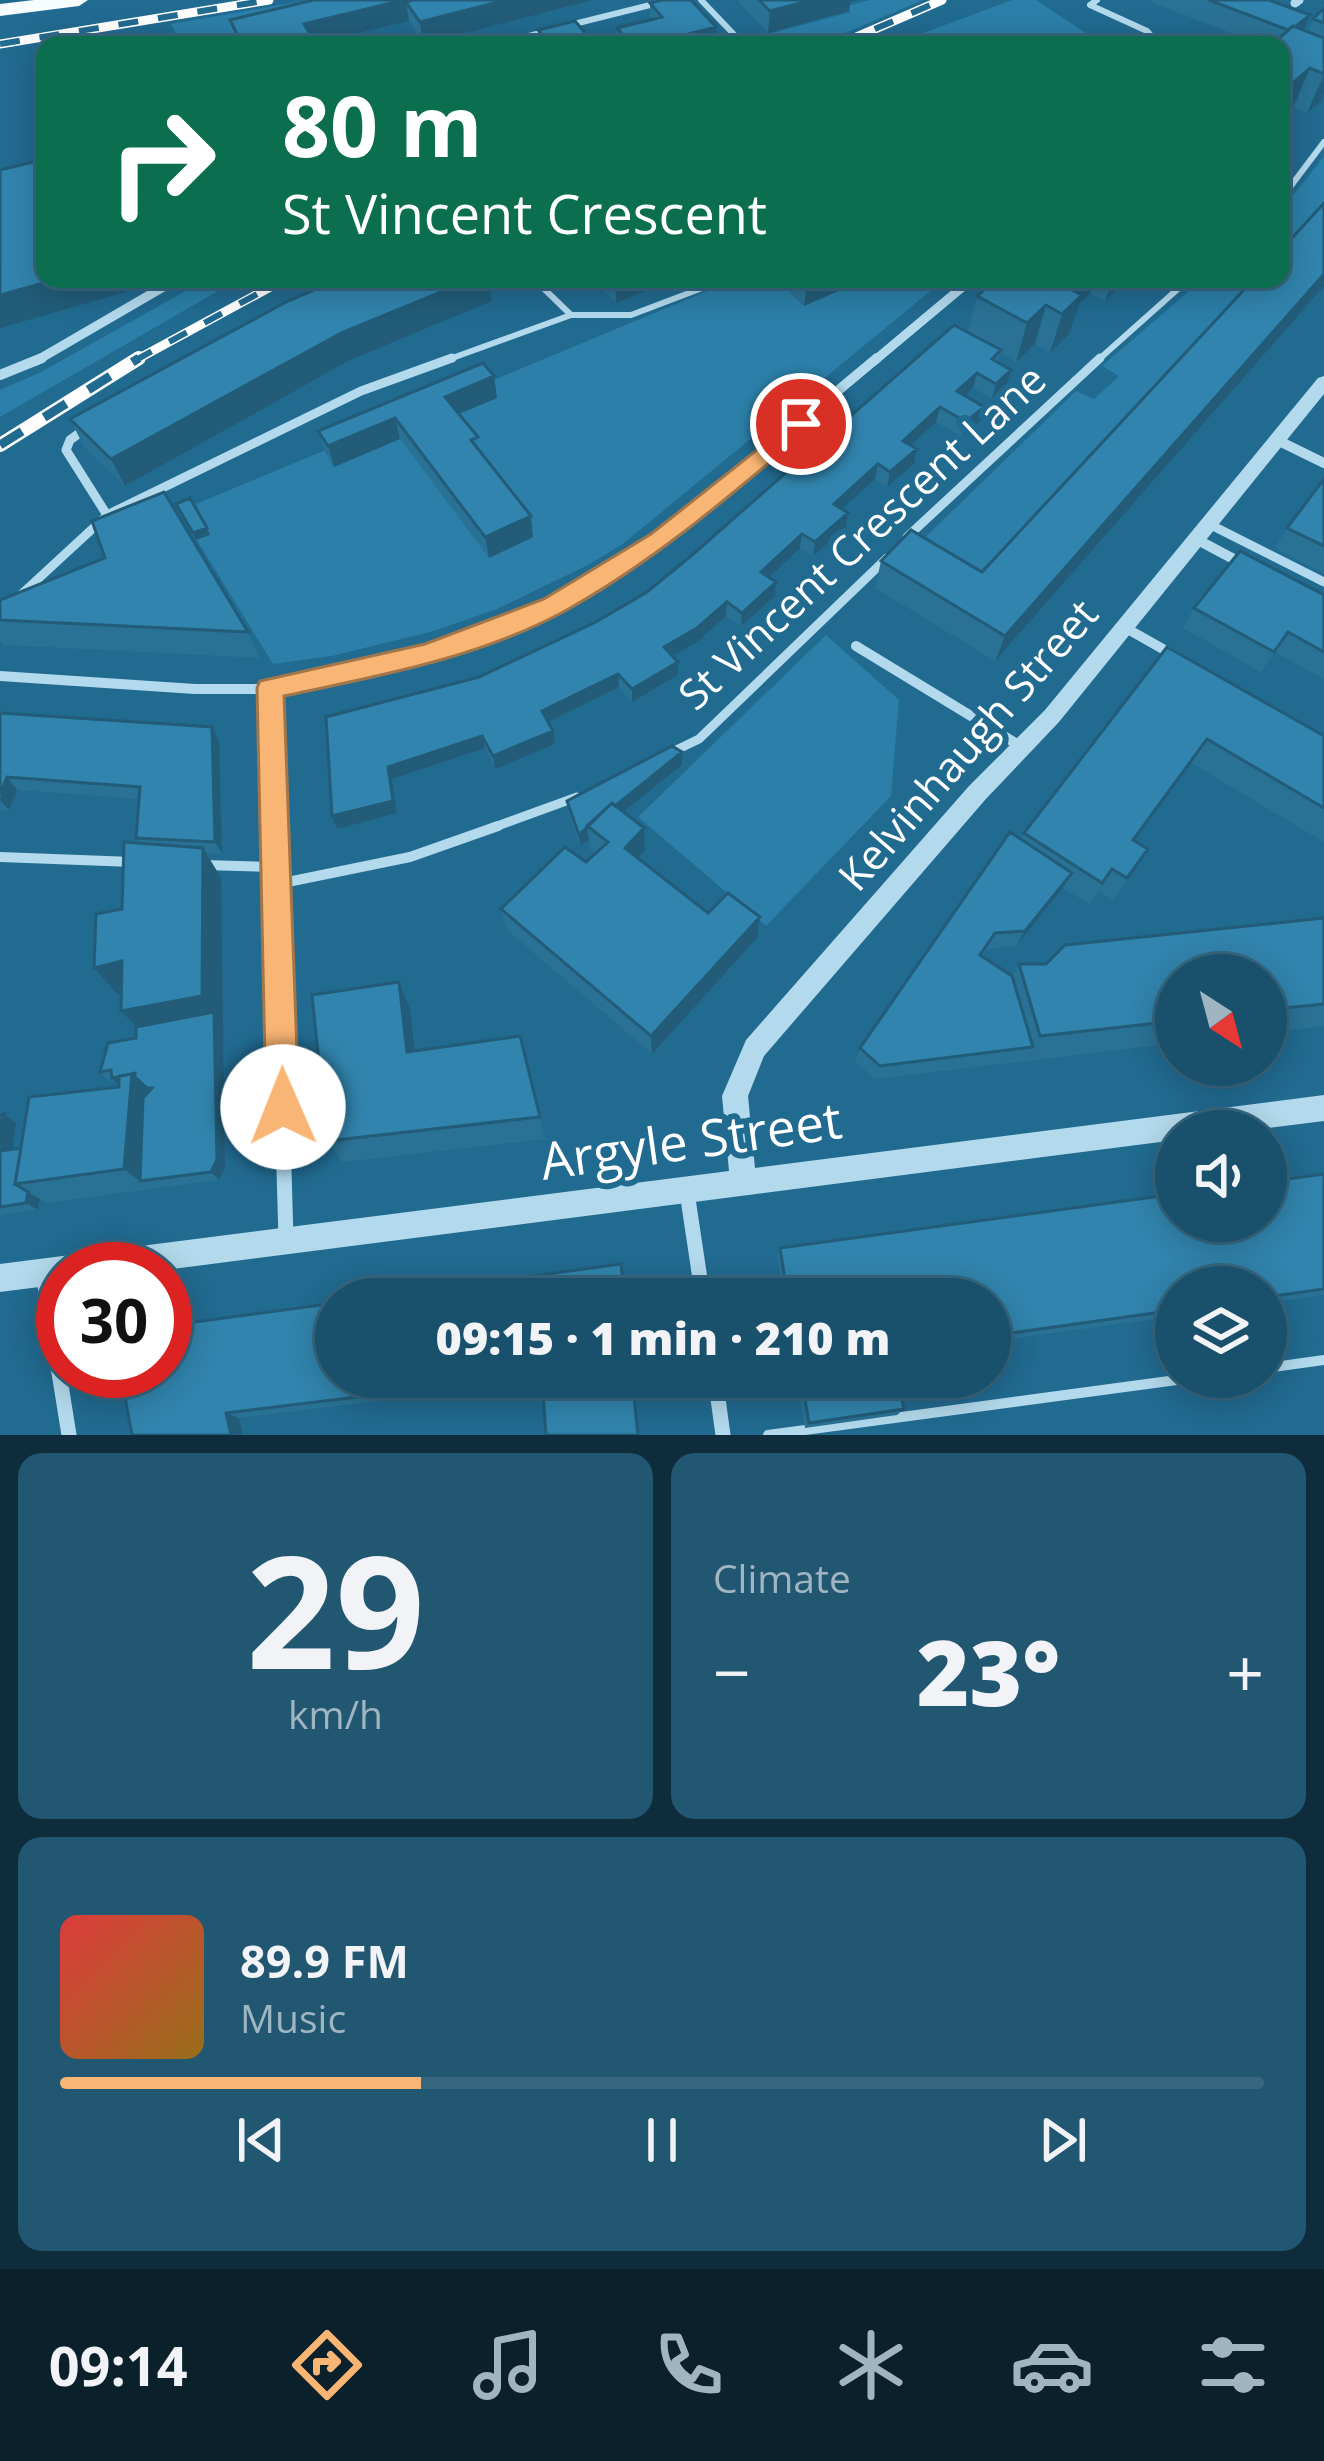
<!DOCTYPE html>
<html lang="en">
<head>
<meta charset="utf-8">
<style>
  :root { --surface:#19506c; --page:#225772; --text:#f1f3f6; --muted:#9fb5c2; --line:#37677f; --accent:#f9b574 }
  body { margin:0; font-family:"Open Sans",sans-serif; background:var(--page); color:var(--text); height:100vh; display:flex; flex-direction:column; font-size:45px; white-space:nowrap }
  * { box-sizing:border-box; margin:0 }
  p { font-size:39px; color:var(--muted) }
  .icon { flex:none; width:66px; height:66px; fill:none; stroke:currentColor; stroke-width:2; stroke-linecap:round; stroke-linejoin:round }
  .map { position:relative; height:1435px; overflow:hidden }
  .sheet { display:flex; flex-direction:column; gap:18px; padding:18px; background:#0e2c3b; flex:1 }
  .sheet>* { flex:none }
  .guide { position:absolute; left:36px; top:36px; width:1254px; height:252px; border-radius:24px; box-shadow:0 6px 30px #0003,0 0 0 3px var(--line); background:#0b6e4f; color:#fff; overflow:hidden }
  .needle { width:78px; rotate:144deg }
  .controls { position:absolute; left:1155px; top:954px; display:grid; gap:24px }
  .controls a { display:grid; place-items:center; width:132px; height:132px; border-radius:50%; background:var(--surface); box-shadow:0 6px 30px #0003,0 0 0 3px var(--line); font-size:60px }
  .speed { position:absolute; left:36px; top:1242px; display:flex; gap:24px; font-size:60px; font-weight:700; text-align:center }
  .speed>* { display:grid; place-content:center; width:156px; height:156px; border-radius:50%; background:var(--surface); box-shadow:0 6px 30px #0003,0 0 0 3px var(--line); line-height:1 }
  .speed .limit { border:18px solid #d22; background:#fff; color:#111 }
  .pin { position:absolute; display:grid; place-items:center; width:102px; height:102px; color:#fff; margin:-51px; border:6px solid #fff; border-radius:50%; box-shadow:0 3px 12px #0007 }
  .me { position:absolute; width:132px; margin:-66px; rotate:359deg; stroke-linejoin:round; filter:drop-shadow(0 0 9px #0008) }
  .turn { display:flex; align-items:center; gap:42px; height:252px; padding:0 48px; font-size:54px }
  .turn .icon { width:156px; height:156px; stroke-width:2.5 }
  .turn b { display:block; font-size:84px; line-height:102px }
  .big { font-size:90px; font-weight:800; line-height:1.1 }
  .sheet .widget { flex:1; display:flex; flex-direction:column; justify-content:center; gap:18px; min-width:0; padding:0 42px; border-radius:24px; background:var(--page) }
  .sheet .dial { align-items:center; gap:0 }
  .dial b { font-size:156px; line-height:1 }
  .song { display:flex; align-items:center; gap:36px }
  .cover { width:144px; height:144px; border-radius:18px; background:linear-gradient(135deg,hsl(0 70% 55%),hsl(40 70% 35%)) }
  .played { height:12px; border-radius:6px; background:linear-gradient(90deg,var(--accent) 30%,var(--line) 30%) }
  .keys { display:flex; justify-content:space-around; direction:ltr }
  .heat { display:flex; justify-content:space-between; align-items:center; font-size:66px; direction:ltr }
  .sheet .tiles { flex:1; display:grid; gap:18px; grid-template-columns:1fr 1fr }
  .widget:last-child { grid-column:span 2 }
  .trip { position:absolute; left:315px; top:1278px; width:696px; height:120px; border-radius:60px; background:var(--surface); box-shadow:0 6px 30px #0003,0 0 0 3px var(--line); font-weight:800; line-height:120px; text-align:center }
  .tab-bar { display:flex; height:192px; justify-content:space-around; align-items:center; background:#0a202b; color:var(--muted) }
  .tab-bar .icon { width:84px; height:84px }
  .tab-bar .on { color:var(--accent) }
  .tab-bar b { font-size:54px; color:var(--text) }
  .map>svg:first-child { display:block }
  .green { fill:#2b7fa8 }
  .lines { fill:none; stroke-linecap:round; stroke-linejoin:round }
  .service-far2 { stroke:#b2d9ec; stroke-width:6 }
  .service-far1 { stroke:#b2d9ec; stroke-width:9 }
  .service { stroke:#b2d9ec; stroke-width:10 }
  .minor-far2 { stroke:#b2d9ec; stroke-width:9 }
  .minor-far1 { stroke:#b2d9ec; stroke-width:10 }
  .minor { stroke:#b2d9ec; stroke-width:15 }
  .tertiary { fill:#b2d9ec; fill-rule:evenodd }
  .primary { fill:#f7fcff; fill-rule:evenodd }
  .rail-far1-casing { stroke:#fff; stroke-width:9 }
  .rail-casing { stroke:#fff; stroke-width:14 }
  .rail-far1 { stroke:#216a90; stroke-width:6; stroke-dasharray:20; stroke-linecap:butt }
  .rail { stroke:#216a90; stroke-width:9; stroke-dasharray:26; stroke-linecap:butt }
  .wall { fill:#2a7295 }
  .shaded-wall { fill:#225c79 }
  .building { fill:#3184ad; stroke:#225c79; stroke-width:3 }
  .route { fill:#f9b574; stroke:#a2764b; stroke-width:3 }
  .labels { text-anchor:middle; stroke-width:12; stroke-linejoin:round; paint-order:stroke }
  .street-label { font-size:42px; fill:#fff; stroke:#216a90 }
  .near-street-label { font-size:51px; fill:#fff; stroke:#216a90 }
</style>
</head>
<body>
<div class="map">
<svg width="1324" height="1435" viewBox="0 0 1324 1435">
  <rect width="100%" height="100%" fill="#216a90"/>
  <path class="green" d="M309,0H499L313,21L233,40L234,45H182L171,24Z
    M870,0H923L817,45H779L768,34L851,12L846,6Z
    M1012,0H1036L1104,45L894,44Z
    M1324,156V217L1281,264V211Z
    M207,279H239L0,417V390L41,372Z
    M736,279H945L624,543L590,564L497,609L434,631L332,656L273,664L179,511Z
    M1203,279H1267L974,598L905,557L1076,391L1094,399L1119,376L1102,366Z
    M826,635L899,700L891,796L766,926L638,817Z"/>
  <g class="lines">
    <path class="service-far2" d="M701,0L744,45
      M1097,0L1090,5L1147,31L1159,45
      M570,25L670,0
      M371,40L375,45
      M494,45L548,31
      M1281,199L1324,142
      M571,315H631L726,279
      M444,361L571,315L534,279
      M1097,361L1189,279"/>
    <path class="service-far1" d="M85,429L70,440L66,450L107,515L361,391L452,358
      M1209,524L1324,582
      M907,537L1100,358
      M0,614L103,519
      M668,754L699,739L887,558
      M489,829L577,797"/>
    <path class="service" d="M0,857L133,862
      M203,865L276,867
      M278,884L410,857L498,826
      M1266,1368L1324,1360
      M768,1435L1199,1377"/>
    <path class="minor-far2" d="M1295,3L1299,0
      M36,361L177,279
      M874,361L972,279"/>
    <path class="minor-far1" d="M0,375L42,358
      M1277,440L1324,463
      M1196,539L1243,564
      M1124,627L1177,657
      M856,646L1022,747
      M0,676L195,689H270L428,654L527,618L595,584L659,540L877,358
      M270,689L274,829"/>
    <path class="minor" d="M274,826L286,1239
      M687,1192L703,1299
      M43,1273L69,1435
      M715,1377L723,1435"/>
    <path class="tertiary" d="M1324,376V394L1059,722L985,800L764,1056L748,1096L755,1168L1324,1095V1121L1244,1131H1176V1140L165,1270L63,1269V1284L0,1292V1264L729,1171L722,1096L746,1040L969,786L1045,710L1318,378Z"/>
    <path class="primary" d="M34,0H88L79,6L0,16V4Z"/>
    <g class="rail-far1-casing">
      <path id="rail-far1" d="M0,44L269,0
        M838,45L942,0
        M134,361L285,279"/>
    </g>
    <g class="rail-casing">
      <path id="rail" d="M0,445L139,358"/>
    </g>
    <use href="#rail-far1" class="rail-far1"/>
    <use href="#rail" class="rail"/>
  </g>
  <path class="wall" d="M314,0H593L423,44L409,21L316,44L317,45H238L230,20Z
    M737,0H857L850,2L849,11L768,33Z
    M1152,0H1269L1307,32L1313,19L1324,8V94L1322,100L1307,113L1293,107L1281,134V45H1262L1151,2Z
    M650,3L716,27V45H539L538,30L592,41L617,35V28L650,20Z
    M1324,203L995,661L875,588L881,561L982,572Z
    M339,279H489L492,301L350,360L125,486L84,447L70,419Z
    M594,279H674L616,303Z
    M775,279H862V281L804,306Z
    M997,279H1126L1124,284L1105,301L1090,294L1080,303L1069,334L1050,353L1035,344L1016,362L1000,353L998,363L1011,370L1007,385L992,399L973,388L964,396L980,421L962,437L936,422L911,445L914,464L887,487L875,479L842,509L848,513L846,527L813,556L800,548L769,577L776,582L775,596L741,626L726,616L697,642L672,656L678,662V675L632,702L619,687L548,722L553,731L555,744L495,769L485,748L392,779L397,813L337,829L332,816L479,677L596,622L647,592L968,333L977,296Z
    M497,398L459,414L480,452L533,537L489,558L400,439L334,467L325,452L318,431Z
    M1324,479V574L1275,548L1287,528Z
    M1324,595V679L1275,652L1261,672L1183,628L1194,608Z
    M0,600L248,632L260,658L4,645L0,640Z
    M1167,647L1324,736V842L1191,763L1135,841L1148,849L1113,900L1099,891L1089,904L1063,888L1016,946L987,949L982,956L1012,976L1019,964H1046L1324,918V1026L1266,1033V975H1176V1043L875,1079L855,1061L860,1048Z
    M0,713L219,740L222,854L206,853L221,878L225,1168L219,1180L46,1203L40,1199L38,1210L0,1215V1115L4,1114L16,1123L12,1149L21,1148L119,1087L115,1081L110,1082L100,1072L136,1038V1027L121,1011L122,994L118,995L94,968L122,909L141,844L136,838L139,799L17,790L9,810H0Z
    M682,765L623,812L645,851L638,858L708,913L757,938L652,1054L506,929L501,909L586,862L596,853L590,848L589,840L580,846L568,814L567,801Z
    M410,1009L416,1051L520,1036L545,1139L343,1162L327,1141Z
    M1324,1174V1295L1266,1303V1287H1176V1316L990,1342V1299H784L777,1257L780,1248Z
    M336,1377H632L543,1381L239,1418L243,1435H132Z
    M796,1377H897L904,1409L897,1415L805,1428Z"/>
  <path class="shaded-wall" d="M404,0H433L406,2L409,21L309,45L304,24Z
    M506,0H593L423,44L420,22Z
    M812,0H857L850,2L849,11L768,33L770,11Z
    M1310,15L1301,37L1291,31Z
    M716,27V45H646Z
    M249,38L251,45H242L240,40Z
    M1310,68L1293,107L1281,134L1282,93Z
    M1324,74V94L1322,100L1307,113Z
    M1324,274V286L995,661L1005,636Z
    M58,279H120L126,292L0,328V295Z
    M473,279H489L492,301L350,360L125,486L111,459L343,332Z
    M615,279H674L616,303Z
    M834,279H862V281L804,306L806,291Z
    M1075,279H1095L1090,294L1080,303L1069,334L1050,353L1062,314L1066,287Z
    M1113,279H1126L1124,284L1105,301Z
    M1046,305L1035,344L1016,362L1027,323Z
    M1011,370L1007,385L992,399L996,384Z
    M977,373L973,388L953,406L957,391Z
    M494,376L497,398L449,418L445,397Z
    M940,407L936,422L900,455L903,441Z
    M984,407L980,421L962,437L966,422Z
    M395,418L400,439L334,467L328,446Z
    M917,449L914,464L887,487L890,472Z
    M878,464L875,479L832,518L834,504Z
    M848,513L846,527L813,556L815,542Z
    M531,516L533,537L489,558L485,537Z
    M207,528L210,535L196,540L193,533Z
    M802,534L800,548L760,586L761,572Z
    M776,582L775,596L741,626L742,613Z
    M727,602L726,616L697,642L664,661V647Z
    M678,662V675L632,702V689Z
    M618,674L619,687L544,724L542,711Z
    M212,727L219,740L222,854L215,842Z
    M553,731L555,744L495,769L493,756Z
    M482,736L485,748L392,779L397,813L337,829L332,816L388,767Z
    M1207,739L1191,763L1119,862L1133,840Z
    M682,752V765L597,833L589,827Z
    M7,777L17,790L9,810L0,800Z
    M587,828L589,840L580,846L579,835Z
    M644,828L645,851L626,870L625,848Z
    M203,848L221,878L225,1168L219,1180L211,1172L145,1036L121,1011Z
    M1072,873L1062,889L1016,946L1025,931Z
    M760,917L757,938L652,1054L651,1036Z
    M122,961L145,988L118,995L94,968Z
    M399,982L410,1009L418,1076L407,1052Z
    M135,1073L141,1082L156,1097L140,1181L124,1169L121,1087L112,1078Z
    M4,1114L16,1123L11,1159L0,1152Z
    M28,1192L40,1199L38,1210L26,1203Z
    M226,1413L239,1418L243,1435H231Z"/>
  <path class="building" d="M314,0H404L304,24L317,45H252L249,38L240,40L230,20Z
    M413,0H506L420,22L406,2Z
    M662,0H691L716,27L646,45H550L538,30L575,21L592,41L622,34L617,28L662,17L650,3Z
    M759,0H812L770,11Z
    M1209,0H1269L1310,15L1295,27L1293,26L1288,30Z
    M1324,8V23L1313,19Z
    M1293,26L1324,38V74L1310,68L1282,93L1296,98L1281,112V45H1271Z
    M45,159V279H58L0,295V170Z
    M1324,203V274L1005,636L881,561L911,530L982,572L1254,279H1281V250Z
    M339,279H473L343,332L111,459L70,419L288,301Z
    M792,279H834L806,291Z
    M997,279H1075L1066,287L1082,295L1062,314L1046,305L1027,323L977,296Z
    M954,325L1001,350L992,359L1011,370L996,384L977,373L957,391L984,407L966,422L940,407L903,441L917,449L890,472L878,464L834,504L848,513L815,542L802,534L761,572L776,582L742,613L727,602L697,628L664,647L678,662L632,689L618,674L542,711L553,731L493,756L482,736L388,767L393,801L332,816L326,717L479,677L596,622L647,592L691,556Z
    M483,363L494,376L445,397L478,437L471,440L531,516L485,537L395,418L328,446L318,431Z
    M1324,479V546L1287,528Z
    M164,492L248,632L0,620V600L105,558L92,521Z
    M190,498L207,528L193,533L176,504Z
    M1240,551L1324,595V652L1288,632L1274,652L1194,608Z
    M1167,647L1324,736V808L1207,739L1133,840L1148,849L1127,878L1112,869L1102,883L1024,833Z
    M0,713L212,727L215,842L136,838L140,787L7,777L0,795Z
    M672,746L682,752L615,806L612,803L579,835L567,801Z
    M612,803L644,828L625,848L708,913L728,893L760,917L651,1036L501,909L565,847L586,862L608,842L587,826Z
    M1010,832L1072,873L1025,931L995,933L980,955L1012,976L1033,1047L880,1066L860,1048Z
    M124,842L203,848L202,996L121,1011L122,961L94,968L96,914L122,909Z
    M1324,918V1004L1266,1010V975H1176V1021L1040,1036L1019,964H1046L1065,945Z
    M399,982L407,1052L520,1036L540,1117L327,1141L312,995Z
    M214,1012L217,1160L211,1172L140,1181L143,1098L152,1088H147L135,1077V1073L112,1078L111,1070L100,1072L108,1043L136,1038V1027Z
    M132,1074L124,1169L15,1184L29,1097L119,1087V1076Z
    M4,1114L0,1144V1115Z
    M21,1148L15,1184L28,1192L26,1203L0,1207V1151Z
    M1324,1174V1289L1266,1297V1287H1176V1310L990,1336V1299H788L780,1248L1176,1194V1221H1266V1182Z
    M621,1264L625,1299H364Z
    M336,1303V1377H523L226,1413L231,1435H132L123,1386L124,1371H165V1326Z
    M542,1377H632L638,1435H546Z
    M801,1377H897L904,1409L809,1423Z"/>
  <path class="route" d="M801,415L812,424L809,429C731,495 655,561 565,611C479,658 378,676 284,696L299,1107L295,1119L283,1124L271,1119L266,1107L257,688L260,681L425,644L544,599L651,534Z"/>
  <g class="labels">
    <g class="street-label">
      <text transform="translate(862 537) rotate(-43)" y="15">St Vincent Crescent Lane</text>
      <text transform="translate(968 745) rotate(-49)" y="15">Kelvinhaugh Street</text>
    </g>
    <g class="near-street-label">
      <text transform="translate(691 1141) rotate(-8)" y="18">Argyle Street</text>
    </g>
  </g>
</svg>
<div class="controls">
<a><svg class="needle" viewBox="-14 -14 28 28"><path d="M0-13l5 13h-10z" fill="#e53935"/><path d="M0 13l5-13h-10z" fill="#9fb5c2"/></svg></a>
<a><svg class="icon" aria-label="sound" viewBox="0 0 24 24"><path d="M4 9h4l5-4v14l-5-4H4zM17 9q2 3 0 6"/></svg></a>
<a><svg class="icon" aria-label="layers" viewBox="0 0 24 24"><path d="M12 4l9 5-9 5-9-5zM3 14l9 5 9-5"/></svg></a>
</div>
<div class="speed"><div class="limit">30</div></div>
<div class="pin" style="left:801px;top:424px;background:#d93025"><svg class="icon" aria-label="arrive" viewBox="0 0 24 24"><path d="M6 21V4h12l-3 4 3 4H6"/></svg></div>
<svg class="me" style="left:283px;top:1107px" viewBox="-20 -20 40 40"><circle r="19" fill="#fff"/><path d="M0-13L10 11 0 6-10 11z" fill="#f9b574"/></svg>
<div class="trip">09:15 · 1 min · 210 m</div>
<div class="guide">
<div class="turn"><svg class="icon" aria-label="right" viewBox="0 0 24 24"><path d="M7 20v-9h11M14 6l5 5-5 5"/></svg><div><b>80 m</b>St Vincent Crescent</div></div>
</div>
</div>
<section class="sheet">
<div class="tiles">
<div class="widget dial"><b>29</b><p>km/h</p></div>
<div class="widget"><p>Climate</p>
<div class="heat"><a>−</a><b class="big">23°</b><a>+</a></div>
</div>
<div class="widget">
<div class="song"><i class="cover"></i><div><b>89.9 FM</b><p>Music</p></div></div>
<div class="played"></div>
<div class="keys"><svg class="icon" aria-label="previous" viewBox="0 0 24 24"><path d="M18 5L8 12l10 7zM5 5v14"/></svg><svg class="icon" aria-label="pause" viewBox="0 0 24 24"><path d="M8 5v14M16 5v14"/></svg><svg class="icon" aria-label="next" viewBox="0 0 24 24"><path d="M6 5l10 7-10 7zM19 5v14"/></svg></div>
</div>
</div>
</section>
<nav class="tab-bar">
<b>09:14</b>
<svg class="icon on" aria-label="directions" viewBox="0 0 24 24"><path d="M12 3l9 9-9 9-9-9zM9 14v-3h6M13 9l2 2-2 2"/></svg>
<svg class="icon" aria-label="music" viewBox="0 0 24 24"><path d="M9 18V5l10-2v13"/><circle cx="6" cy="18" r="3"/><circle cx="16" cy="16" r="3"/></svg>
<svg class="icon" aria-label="phone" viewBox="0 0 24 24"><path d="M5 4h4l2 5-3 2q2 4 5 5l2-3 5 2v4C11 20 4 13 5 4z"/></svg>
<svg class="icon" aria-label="climate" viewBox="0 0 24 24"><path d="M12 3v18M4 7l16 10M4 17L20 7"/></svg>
<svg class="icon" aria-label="car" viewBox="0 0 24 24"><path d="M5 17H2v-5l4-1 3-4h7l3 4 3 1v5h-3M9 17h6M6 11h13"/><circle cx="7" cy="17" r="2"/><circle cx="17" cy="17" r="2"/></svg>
<svg class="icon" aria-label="filters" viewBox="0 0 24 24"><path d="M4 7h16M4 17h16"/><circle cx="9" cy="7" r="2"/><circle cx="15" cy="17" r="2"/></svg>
</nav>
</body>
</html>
